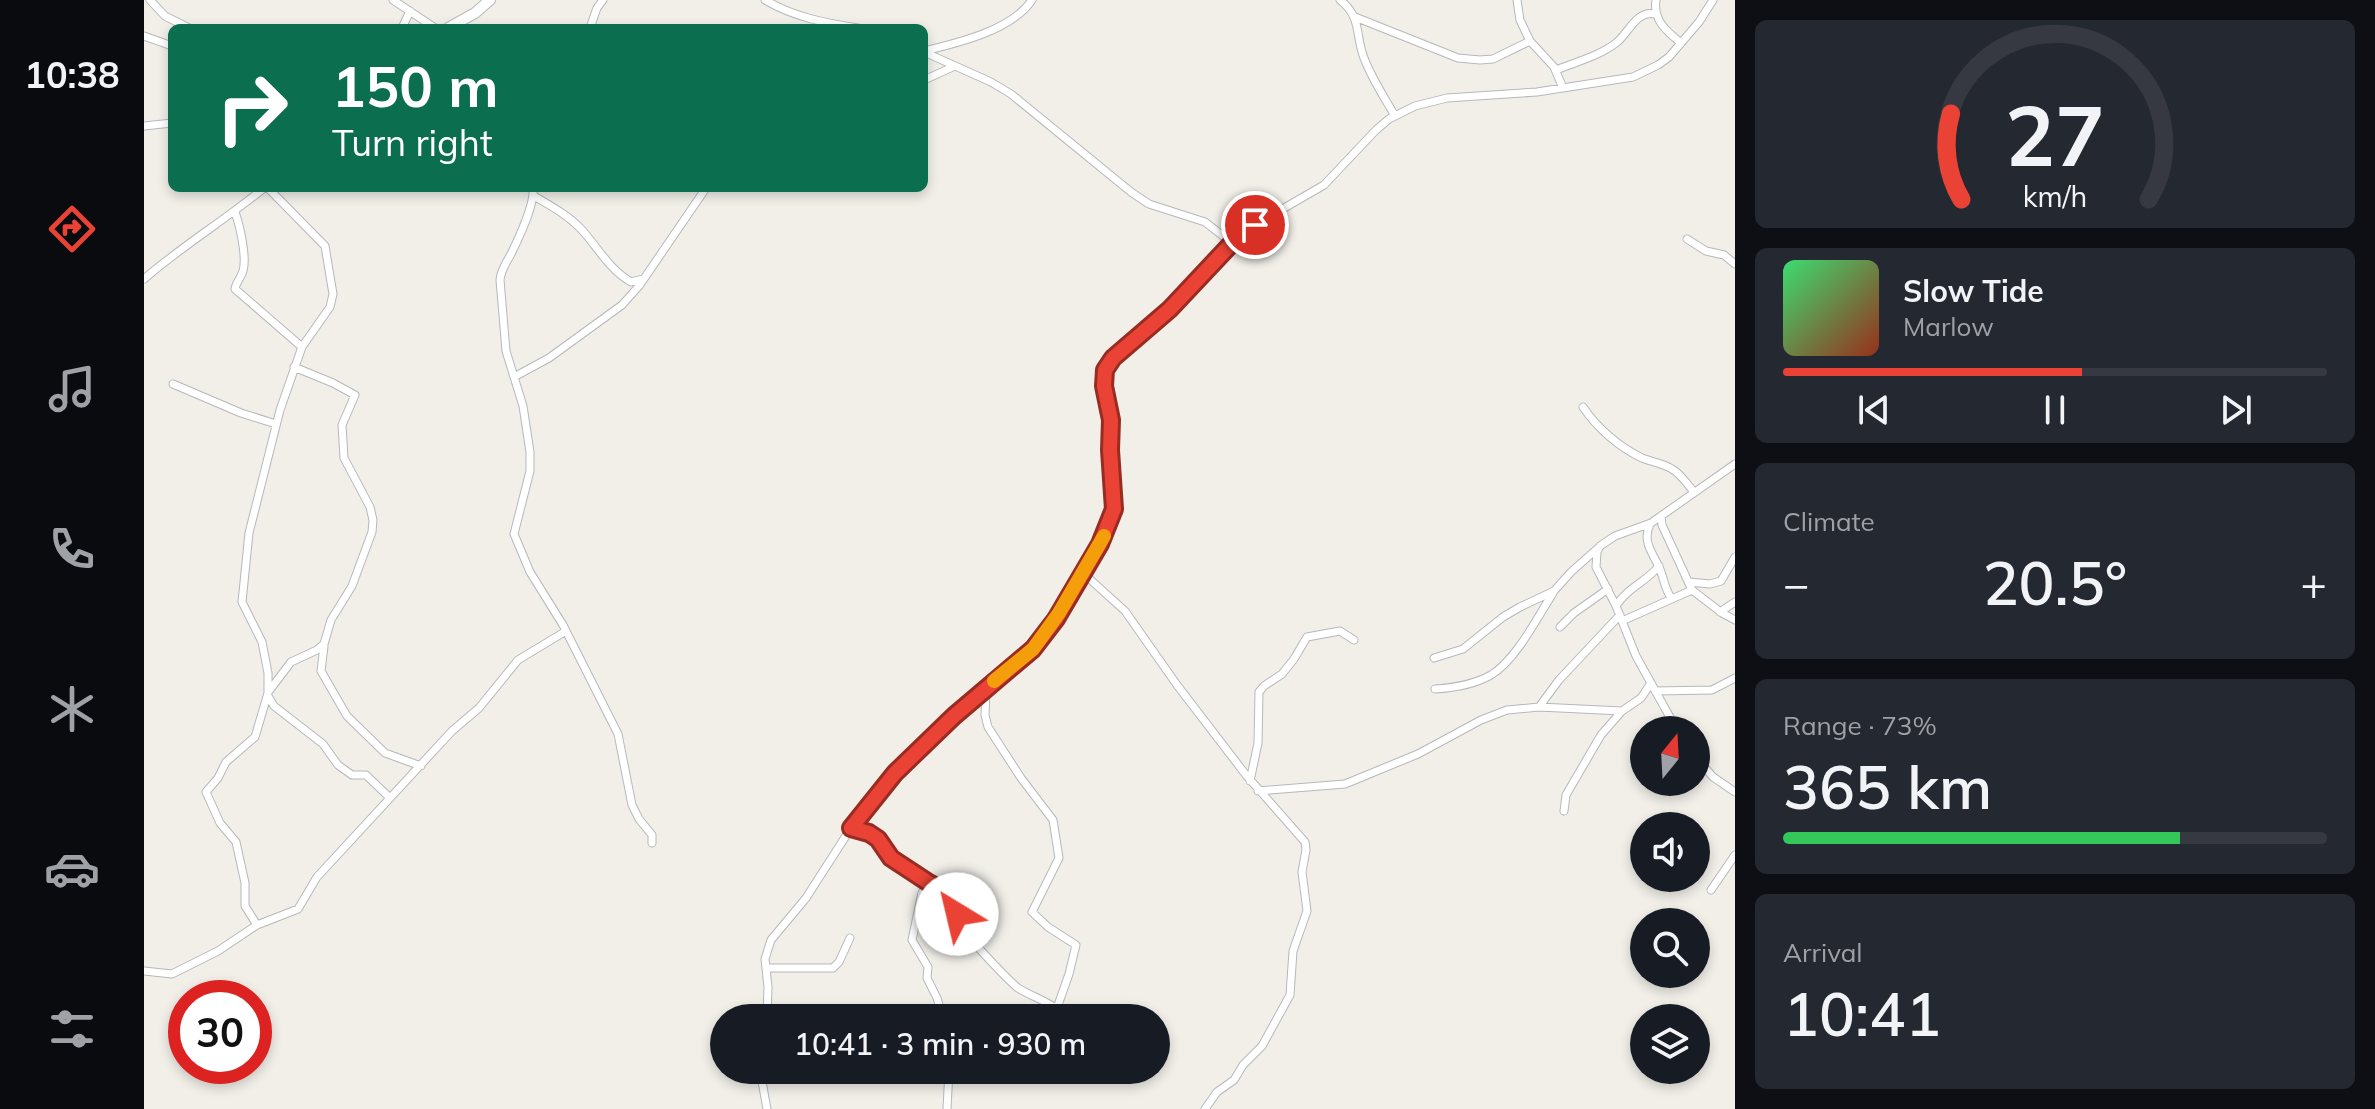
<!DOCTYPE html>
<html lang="en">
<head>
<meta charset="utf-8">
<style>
  :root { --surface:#171b24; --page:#242831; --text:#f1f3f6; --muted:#9ea1a6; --line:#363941; --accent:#ea4335 }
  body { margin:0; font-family:Mulish,sans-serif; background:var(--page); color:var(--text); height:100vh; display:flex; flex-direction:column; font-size:30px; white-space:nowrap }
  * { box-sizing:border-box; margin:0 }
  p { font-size:26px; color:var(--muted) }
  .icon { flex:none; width:44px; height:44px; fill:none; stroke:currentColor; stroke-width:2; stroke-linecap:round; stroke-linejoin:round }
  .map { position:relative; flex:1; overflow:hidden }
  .side { display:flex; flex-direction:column; gap:20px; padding:20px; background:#0d0f14; width:640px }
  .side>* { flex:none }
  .banner { position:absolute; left:24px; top:24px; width:760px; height:168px; border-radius:12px; box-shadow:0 4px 12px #0003; background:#0b6e4f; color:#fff; overflow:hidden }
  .needle { width:52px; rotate:18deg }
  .buttons { position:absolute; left:1486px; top:716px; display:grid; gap:16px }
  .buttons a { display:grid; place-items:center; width:80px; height:80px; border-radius:50%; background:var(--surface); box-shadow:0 4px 12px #0003; font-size:40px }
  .speed { position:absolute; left:24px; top:980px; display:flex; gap:16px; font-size:40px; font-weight:700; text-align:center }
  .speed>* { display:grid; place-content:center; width:104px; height:104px; border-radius:50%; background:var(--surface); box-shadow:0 4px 12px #0003; line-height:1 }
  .speed .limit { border:12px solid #d22; background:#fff; color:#111 }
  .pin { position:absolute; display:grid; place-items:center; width:68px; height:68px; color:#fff; margin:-34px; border:4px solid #fff; border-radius:50%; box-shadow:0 2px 8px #0007 }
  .me { position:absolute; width:88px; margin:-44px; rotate:324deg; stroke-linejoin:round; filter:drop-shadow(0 0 6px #0008) }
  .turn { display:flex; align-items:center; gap:28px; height:168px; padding:0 32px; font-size:36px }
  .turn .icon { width:104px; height:104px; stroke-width:2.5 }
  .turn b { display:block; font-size:56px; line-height:68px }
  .big { font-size:60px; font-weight:600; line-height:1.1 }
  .side .card { flex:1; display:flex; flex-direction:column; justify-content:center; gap:12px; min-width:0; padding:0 28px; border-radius:12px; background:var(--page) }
  .side .dial { align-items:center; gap:0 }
  .dial svg { height:208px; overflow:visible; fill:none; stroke:var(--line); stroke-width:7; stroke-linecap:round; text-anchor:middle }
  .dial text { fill:var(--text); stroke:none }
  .song { display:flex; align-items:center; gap:24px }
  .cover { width:96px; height:96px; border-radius:12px; background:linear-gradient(135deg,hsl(140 70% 55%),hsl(10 70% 35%)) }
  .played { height:8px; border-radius:4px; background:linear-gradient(90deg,var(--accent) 55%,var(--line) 55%) }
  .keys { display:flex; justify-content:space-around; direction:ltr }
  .heat { display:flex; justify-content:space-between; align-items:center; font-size:44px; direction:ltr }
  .charge { height:12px; border-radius:6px; background:linear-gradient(90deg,#34c759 73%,var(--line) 0) }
  .trip { position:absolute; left:566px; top:1004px; width:460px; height:80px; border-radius:40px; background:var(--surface); box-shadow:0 4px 12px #0003; font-weight:600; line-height:80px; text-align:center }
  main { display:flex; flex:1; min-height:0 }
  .dock { display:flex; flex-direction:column; width:144px; justify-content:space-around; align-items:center; background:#090b0e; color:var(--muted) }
  .dock .icon { width:56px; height:56px }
  .dock .active { color:var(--accent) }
  .dock b { font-size:36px; color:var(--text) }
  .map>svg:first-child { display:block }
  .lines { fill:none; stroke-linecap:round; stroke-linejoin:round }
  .street-casing { stroke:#b5b8bc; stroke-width:9 }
  .secondary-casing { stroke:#b6babf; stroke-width:12 }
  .street { stroke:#fff; stroke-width:7 }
  .secondary { stroke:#fff; stroke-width:10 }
  .route-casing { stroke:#982c22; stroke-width:20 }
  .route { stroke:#ea4335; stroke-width:14 }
  .slow { stroke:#f59e0b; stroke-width:14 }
</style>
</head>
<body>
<main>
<nav class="dock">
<b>10:38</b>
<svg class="icon active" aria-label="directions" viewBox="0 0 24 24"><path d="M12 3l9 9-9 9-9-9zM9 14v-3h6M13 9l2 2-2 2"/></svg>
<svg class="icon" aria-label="music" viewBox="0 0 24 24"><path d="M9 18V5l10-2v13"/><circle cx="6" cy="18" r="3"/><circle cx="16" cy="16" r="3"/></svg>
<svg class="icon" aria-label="phone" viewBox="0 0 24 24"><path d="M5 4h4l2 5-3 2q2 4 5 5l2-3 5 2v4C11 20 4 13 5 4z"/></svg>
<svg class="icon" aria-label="climate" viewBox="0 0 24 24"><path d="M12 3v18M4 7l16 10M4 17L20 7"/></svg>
<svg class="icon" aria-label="car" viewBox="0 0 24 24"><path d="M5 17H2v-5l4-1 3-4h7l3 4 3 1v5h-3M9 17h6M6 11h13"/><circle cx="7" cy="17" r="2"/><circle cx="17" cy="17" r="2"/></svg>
<svg class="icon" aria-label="filters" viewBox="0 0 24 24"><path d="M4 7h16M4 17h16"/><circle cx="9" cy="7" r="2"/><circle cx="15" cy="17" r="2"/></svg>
</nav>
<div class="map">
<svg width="1591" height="1109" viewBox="0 0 1591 1109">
  <rect width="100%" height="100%" fill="#f1efe8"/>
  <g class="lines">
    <g class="street-casing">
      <path id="street" d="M6,0L21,16L45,28
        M249,0L291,28
        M621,0C650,17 681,23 714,28
        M1196,0C1218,17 1211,35 1220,58C1228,79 1240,97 1251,116
        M1373,0L1376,20L1386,41L1410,67L1419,88
        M1512,0C1509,20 1522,31 1537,43
        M1211,17L1314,58L1336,60L1349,59L1386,41
        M258,28L266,11
        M446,28L453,8L459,0
        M0,36L28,46
        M780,51C814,43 868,30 888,0
        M780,52L847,82L867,94L987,192L1005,204L1061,222L1088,243
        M1412,70C1432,62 1455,56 1472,43C1485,33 1492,10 1511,14
        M780,80L811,66
        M0,126L28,123
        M389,188C391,204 376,235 369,250C364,261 357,268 356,280L362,351L379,406L386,452V471L370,534L386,572L419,625L474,734L488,805L495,819L508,835V843
        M390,196C407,206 424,215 438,230C455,249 465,269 487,282L499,279
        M91,212C96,226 103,257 99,271C97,278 92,282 91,289L158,347
        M1543,239L1562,251L1580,255L1591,264
        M0,279C38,246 81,220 120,188
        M370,377L405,358L478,305L495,286L562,188
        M29,384L97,413L132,424
        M1439,407C1453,428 1475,447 1498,458C1508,462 1518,463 1528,469C1537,474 1543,484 1550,492
        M1517,516L1518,525L1548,590L1578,613L1591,620
        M1506,524C1498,541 1508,552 1515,567C1520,578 1520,587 1527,598
        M939,573L981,611L1033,685L1102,775L1161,842L1162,850L1158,872L1163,911L1149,951L1146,995L1118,1046L1099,1065L1090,1080L1073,1092L1061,1109
        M1545,582L1566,584L1577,581L1591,557
        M1472,606C1483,588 1502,582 1515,566
        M1576,612L1591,602
        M1478,621L1548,590
        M1416,627L1430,613L1464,589
        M180,646L177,671L203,716L241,753L277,766
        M1290,658L1319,649L1359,617L1376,607L1410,591L1427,572L1454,548
        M1291,689C1308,688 1331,684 1347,675C1372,660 1393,618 1409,593
        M842,690L841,715L844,727L877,778L909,820L915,858L888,912L904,927L932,945L925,974L913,1008
        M125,691L147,662L173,650L180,644L187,620L208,586L228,532L229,520L226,507L200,458L198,425L211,395L189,383L150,367
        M1511,691L1568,690L1591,678
        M124,696L130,706L179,744L194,765L208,775H222L245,797
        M1395,707L1415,680L1476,615
        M1533,730L1492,656L1472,606L1452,567L1453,552L1456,546L1471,536L1507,523L1591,464
        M1552,757L1569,777L1591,792
        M1106,781L1114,743L1115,692L1120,686L1138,674L1150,659L1163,637L1196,631L1210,640
        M1114,791L1201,784L1274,754L1337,720L1363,710L1395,707L1478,711
        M1420,811L1422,795L1457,735L1478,711L1497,698L1507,683
        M707,828L734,839L747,858L785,883L811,897L816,904C814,910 811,916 814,922C818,932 865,981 874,988C888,997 905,1001 918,1013
        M785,883L778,893L768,940L784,967L783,978L793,998L799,1018
        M1567,890L1591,855
        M113,925L101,906V883L92,842L76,823L62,792L74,778L82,762L111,737L124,693V673L118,642L98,602L105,533L136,410L158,347L186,307L189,294L181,246L124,188
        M622,968H689L695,962L706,938
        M0,971L28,974L74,951L113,925L154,909L173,877L308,731L335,708L374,660L422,631
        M623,1018L624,987L621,959L627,940L662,898L707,828L751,773L810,716L889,649L915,613L956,544L970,509L966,450L967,420L960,380L961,370L969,358L1026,309L1088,243L1111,225L1180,185L1232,130L1245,119L1271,106L1303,98L1393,92L1489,77L1514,65L1525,57L1555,22L1569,0
        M616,1070L623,1109
        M803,1109L805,1070"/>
    </g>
    <g class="secondary-casing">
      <path id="secondary" d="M304,28L331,13L346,0"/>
    </g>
    <use href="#street" class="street"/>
    <use href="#secondary" class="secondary"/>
  </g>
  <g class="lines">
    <g class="route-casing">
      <path id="route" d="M813,914L816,904L811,897L785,883L747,858L734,839L725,833L707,828L751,773L810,716L889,649L912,619L956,544L970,509L966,450L967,420L960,386L961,370L969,358L1026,309L1088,243L1111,225"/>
    </g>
    <use href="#route" class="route"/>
    <path class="slow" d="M850,681L889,649L915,613L960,536"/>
  </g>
</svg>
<div class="buttons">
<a><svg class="needle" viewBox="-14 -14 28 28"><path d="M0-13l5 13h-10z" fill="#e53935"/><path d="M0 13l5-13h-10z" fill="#9ea1a6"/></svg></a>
<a><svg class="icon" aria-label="sound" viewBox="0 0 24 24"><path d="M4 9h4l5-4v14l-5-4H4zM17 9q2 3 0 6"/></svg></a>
<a><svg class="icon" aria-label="search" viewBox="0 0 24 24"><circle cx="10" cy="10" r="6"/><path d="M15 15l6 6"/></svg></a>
<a><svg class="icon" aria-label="layers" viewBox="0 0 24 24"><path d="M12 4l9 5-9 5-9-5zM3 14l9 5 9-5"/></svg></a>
</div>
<div class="speed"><div class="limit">30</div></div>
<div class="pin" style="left:1111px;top:225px;background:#d93025"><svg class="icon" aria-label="arrive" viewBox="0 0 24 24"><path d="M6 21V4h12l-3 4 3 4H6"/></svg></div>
<svg class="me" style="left:813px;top:914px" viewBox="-20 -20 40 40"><circle r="19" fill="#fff"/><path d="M0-13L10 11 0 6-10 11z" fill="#ea4335"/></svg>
<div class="trip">10:41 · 3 min · 930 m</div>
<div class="banner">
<div class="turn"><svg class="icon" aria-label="right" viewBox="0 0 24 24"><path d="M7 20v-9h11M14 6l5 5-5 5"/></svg><div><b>150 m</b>Turn right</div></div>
</div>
</div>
<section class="side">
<div class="card dial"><svg viewBox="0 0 100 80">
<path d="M14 69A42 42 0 1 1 86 69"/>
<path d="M14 69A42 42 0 0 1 10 36" stroke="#ea4335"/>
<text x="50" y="56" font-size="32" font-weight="700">27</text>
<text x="50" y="72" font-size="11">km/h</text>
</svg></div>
<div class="card">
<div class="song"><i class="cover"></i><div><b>Slow Tide</b><p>Marlow</p></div></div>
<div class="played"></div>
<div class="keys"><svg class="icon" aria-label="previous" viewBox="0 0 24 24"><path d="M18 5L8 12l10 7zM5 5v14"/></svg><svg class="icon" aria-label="pause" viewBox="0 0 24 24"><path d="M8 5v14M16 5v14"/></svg><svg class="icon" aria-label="next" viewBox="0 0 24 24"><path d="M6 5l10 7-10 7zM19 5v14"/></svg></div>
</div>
<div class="card"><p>Climate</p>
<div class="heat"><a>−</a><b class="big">20.5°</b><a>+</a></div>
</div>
<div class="card"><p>Range · 73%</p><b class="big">365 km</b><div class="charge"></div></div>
<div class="card"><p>Arrival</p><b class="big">10:41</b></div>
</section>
</main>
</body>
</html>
